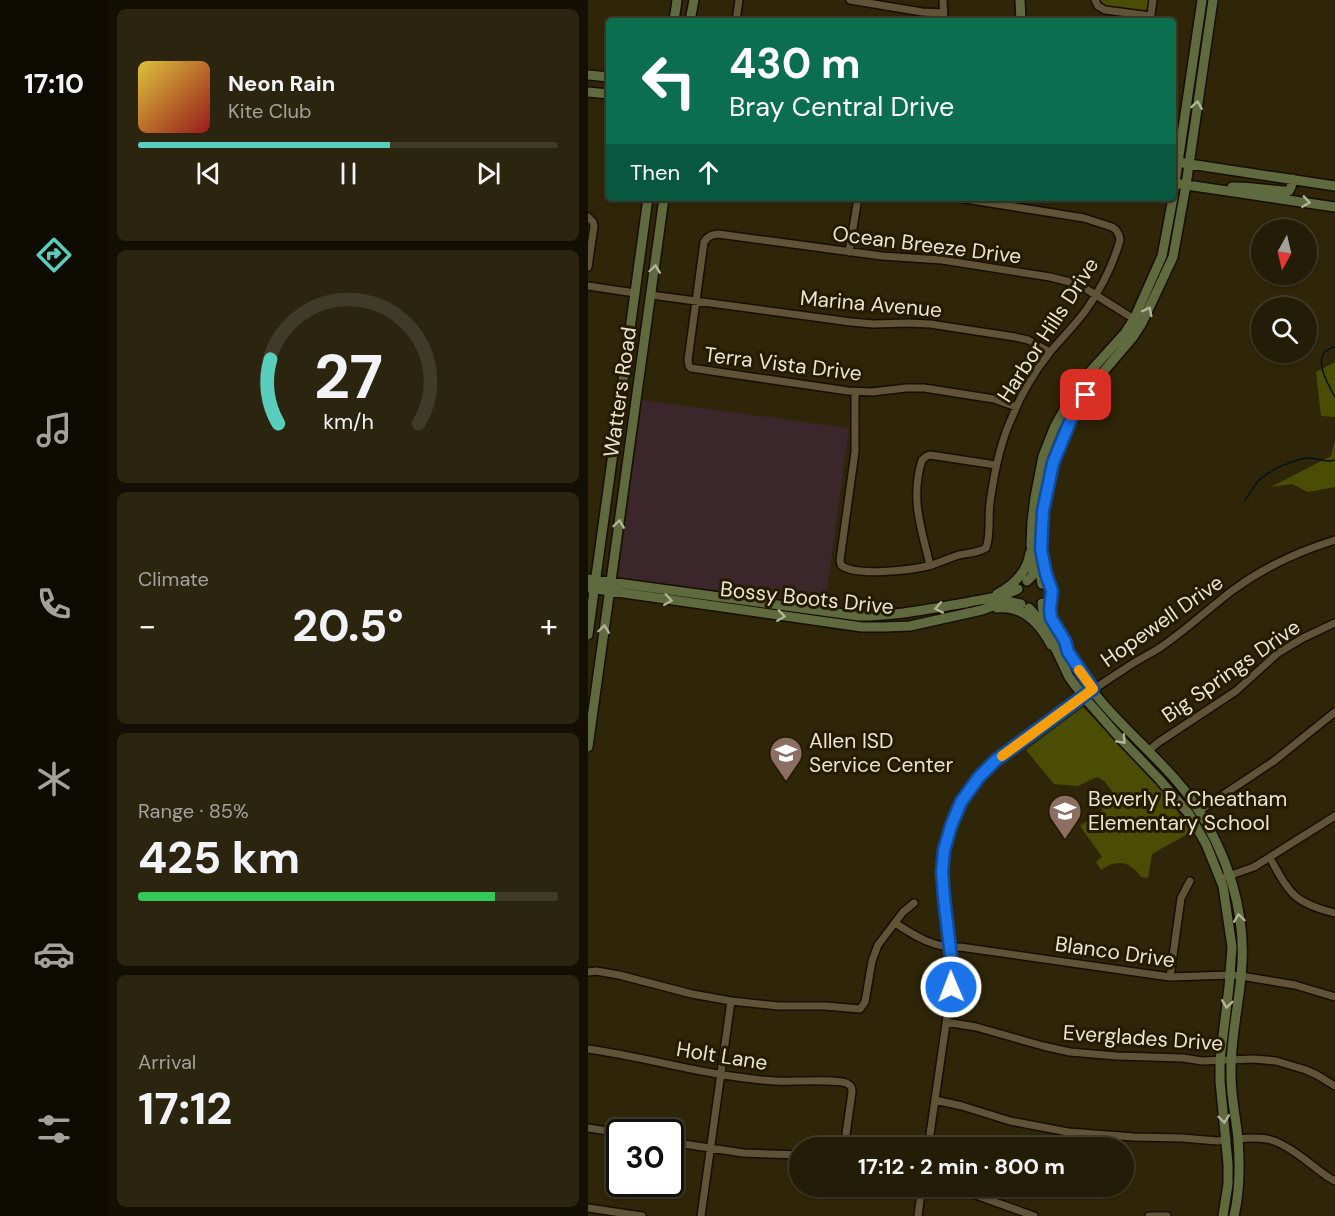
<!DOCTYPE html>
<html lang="en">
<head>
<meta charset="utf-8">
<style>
  :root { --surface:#231c06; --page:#2b2510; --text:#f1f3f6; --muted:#a3a19b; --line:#403a28; --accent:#5acebe }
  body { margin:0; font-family:"DM Sans",sans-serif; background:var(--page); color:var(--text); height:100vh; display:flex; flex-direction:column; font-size:22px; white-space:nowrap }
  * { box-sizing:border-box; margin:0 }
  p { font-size:20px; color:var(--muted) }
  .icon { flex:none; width:33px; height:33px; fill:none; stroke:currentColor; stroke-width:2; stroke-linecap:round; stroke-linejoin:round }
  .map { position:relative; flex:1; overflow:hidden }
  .drawer { display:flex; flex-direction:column; gap:9px; padding:9px; background:#130f03; width:480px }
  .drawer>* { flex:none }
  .guide { position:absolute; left:18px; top:18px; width:570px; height:183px; border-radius:6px; box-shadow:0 2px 4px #0004,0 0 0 2px var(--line); background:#0b6e4f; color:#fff; overflow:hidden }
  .needle { width:39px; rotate:188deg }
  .controls { position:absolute; left:663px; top:219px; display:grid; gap:12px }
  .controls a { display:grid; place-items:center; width:66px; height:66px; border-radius:50%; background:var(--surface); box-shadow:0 2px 4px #0004,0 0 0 2px var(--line); font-size:30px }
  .speed { position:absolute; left:18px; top:1119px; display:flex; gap:12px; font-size:30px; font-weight:700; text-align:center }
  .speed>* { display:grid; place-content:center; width:78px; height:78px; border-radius:50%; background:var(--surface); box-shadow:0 2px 4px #0004,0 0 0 2px var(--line); line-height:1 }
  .speed .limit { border:3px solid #111; border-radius:9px; background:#fff; color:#111 }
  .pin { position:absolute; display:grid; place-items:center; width:51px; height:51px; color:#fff; margin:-26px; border-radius:12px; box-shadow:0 3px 9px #0006 }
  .me { position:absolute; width:66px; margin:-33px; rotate:359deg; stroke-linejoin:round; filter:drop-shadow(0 0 4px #0008) }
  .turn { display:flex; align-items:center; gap:21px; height:126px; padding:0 24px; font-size:27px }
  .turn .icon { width:78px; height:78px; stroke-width:2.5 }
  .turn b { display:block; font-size:42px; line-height:51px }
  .then { display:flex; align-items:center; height:57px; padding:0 24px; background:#0003; gap:12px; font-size:22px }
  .big { font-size:45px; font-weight:700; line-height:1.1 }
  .drawer .widget { flex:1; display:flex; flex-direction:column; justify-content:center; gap:9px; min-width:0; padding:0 21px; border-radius:9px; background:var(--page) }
  .drawer .dial { align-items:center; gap:0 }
  .dial svg { height:156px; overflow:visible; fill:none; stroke:var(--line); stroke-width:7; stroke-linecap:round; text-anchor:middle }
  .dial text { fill:var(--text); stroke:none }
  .song { display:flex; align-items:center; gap:18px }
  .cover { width:72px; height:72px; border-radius:9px; background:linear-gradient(135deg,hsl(50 70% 55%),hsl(0 70% 35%)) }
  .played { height:6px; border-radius:3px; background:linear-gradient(90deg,var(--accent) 60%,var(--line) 60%) }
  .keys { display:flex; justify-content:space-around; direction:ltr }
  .heat { display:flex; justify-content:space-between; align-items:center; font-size:33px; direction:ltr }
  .charge { height:9px; border-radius:4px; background:linear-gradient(90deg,#34c759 85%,var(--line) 0) }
  .trip { position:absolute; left:201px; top:1137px; width:345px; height:60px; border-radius:30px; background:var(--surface); box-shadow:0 2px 4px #0004,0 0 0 2px var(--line); font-weight:700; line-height:60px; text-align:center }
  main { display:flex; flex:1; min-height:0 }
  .dock { display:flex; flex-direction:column; width:108px; justify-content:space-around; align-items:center; background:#0e0b02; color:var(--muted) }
  .dock .icon { width:42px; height:42px }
  .dock .current { color:var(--accent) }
  .dock b { font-size:27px; color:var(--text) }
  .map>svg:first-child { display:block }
  .industrial { fill:#3b272b }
  .green { fill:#4b4d05 }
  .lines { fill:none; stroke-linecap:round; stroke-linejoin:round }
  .stream { stroke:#00151d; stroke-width:1.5 }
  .street-casing { stroke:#170e00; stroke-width:10 }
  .secondary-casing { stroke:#170e00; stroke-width:12 }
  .street { stroke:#5f5437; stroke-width:7 }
  .secondary { stroke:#5f6a3e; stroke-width:9 }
  .oneway { stroke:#b2b398 }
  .route-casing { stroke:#114b97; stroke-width:15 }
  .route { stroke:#1a73e8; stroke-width:10 }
  .slow { stroke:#f59e0b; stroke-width:10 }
  .labels { text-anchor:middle; stroke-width:6; stroke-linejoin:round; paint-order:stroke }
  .street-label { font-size:21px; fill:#eae4d4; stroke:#251b01 }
  .poi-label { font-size:21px; fill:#eae4d4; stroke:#251b01; text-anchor:start }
</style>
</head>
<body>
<main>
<nav class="dock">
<b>17:10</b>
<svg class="icon current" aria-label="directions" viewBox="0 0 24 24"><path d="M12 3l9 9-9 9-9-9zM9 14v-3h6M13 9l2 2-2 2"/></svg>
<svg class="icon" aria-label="music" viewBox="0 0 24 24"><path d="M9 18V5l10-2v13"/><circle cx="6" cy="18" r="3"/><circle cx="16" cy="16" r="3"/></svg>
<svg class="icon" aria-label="phone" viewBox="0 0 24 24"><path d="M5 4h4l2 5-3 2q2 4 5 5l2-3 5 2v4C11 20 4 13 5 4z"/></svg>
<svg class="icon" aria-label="climate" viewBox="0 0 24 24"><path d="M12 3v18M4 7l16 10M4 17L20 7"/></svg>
<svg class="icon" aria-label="car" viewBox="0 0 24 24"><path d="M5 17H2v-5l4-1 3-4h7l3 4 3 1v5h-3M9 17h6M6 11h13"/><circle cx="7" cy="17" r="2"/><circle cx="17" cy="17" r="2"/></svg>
<svg class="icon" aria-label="filters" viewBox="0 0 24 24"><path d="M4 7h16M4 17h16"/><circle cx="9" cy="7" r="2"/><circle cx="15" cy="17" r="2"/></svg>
</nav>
<section class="drawer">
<div class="widget">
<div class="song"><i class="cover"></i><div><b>Neon Rain</b><p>Kite Club</p></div></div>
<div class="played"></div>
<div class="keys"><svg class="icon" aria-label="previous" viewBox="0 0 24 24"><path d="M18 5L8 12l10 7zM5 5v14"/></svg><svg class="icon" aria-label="pause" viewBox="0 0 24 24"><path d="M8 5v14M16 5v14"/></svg><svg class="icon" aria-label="next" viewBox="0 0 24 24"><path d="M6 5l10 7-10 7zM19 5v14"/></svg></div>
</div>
<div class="widget dial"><svg viewBox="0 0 100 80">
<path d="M14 69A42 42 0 1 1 86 69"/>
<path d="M14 69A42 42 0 0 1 10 36" stroke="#5acebe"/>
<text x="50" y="56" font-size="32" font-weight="700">27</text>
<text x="50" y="72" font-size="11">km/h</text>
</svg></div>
<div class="widget"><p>Climate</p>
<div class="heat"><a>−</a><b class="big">20.5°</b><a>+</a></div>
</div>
<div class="widget"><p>Range · 85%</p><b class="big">425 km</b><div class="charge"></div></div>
<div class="widget"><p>Arrival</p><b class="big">17:12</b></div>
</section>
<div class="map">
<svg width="747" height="1216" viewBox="0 0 747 1216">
  <rect width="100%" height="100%" fill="#2f2508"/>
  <path class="industrial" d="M54,400L261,428L237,606L30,578Z"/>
  <path class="green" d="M511,0H561L559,9L553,12L517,6L513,4Z
    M747,362V417L733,416L728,372Z
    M747,441V487L720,492L704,484L683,487L743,456Z
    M495,707L580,797L603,832L564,854L560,878L553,877C542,861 529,859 513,870L508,862L514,857L492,826L515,810L513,807L528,796L516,781L509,777L490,786L466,784L438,750Z"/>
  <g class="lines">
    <path class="stream" d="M747,347C721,352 739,383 747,397
      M657,500C661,495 664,489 668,484C677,471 708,458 723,458C732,459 738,463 747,460"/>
    <g class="street-casing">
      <path id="street" d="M262,0L334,12L356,13
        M355,0L356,21
        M507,0L510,6L517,10L563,16
        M148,21L151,0
        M562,21L565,0
        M0,217L5,222L6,226L0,267
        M261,252L270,198
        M0,286L47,293
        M63,295L263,322L285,324L321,323L342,324L427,337L440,340L462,352
        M267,392V452L252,560L253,565C267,577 322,570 340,566C351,563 361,558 371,555C380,553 390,553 398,548C403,535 400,517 402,503C406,473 412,442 425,415C434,392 447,371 462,352C474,338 487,325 498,310C512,290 525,265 532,240L531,235L528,230L524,227L496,218L371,198
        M428,407L406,399L336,388H318L284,392L260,391L103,368L101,366L100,360L116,242C120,236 123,235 130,234L294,256L354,260L462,277L486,283L495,287L546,319
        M342,565C333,528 322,498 334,460L339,456L342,455L408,465
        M560,751L571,742L648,691L690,653L715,638L747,623
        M611,811L686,761L747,712
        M682,858C702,894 706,903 747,913
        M637,877L666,867L747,816
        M307,923C327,936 347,949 372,947L582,977L642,975L653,976L707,985L747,997
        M0,972L8,971L31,975L104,994L143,1001L190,1006H237L272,1009L277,1002L284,961L290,945L315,912L326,903
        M582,977L593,898L602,881
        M358,1022L388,1027L455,1046L482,1052L529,1056L595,1058L614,1061L666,1059L688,1061L718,1070L729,1075L747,1086
        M0,1049C63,1058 123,1077 187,1081C201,1082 251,1078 260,1084C264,1087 264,1088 264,1092L256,1148
        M347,1100L374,1106L422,1121L480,1132L546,1137L594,1138L629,1141L639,1140
        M0,1128L32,1133
        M650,1139C660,1138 673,1137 683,1140C703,1146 724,1166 740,1177L747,1181
        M82,1142L155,1153L212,1155
        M340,1148L365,975C365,964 362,954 361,944C356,904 350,865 362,826C378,780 415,755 453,727C480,708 506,688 535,670C546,662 558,656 570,649C597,631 620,609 645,590C675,568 711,551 747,540
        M348,1186L382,1193L446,1216
        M0,1208L54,1216
        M113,1216L143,1001
        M330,1216L334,1186
        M561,1216H579"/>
    </g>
    <g class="secondary-casing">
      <path id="secondary" d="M432,0L433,21
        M86,21L89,0
        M102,21L106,0
        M0,75L21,77
        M0,92L21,94
        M595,163L747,186
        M592,184L747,207
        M644,187C663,186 682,191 701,191L703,187L705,179
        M585,196L614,0
        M457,567C458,575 463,583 464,592C465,604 460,610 465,623
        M0,579L271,616C308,616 341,609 377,603C395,599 414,598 430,589
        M439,581L444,576L446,569L443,545L444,521L447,497L455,456L467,426L477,408L499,375L537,333L546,319L574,256L585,198
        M454,584L452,572L455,511L465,463L469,451L486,412L510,378L545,337L554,323L585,257L598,185L625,0
        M0,588L274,627H297L322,626L394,610L418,601L433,604
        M409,594C426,585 439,573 442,553
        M454,603C455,623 471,639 481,655C493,672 503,691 518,707C540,732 565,754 587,779C593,786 599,793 604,800C639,852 660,913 653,976C650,1010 642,1042 643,1076C643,1097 648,1118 650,1139C652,1165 652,1191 646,1216
        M409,608C435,605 452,624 463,645
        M441,608L457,626
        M0,635L60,198
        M463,639L481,677L495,696L531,737L572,780L601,814L618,844L635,886L644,947L641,987L632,1060V1081L640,1164V1184L635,1216
        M0,747L76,198"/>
    </g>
    <use href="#street" class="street"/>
    <use href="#secondary" class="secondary"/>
  </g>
  <defs><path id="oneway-chevron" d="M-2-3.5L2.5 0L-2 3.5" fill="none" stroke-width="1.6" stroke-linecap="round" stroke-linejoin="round" transform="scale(1.5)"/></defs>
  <g class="oneway">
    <use href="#oneway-chevron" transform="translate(609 105) rotate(-81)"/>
    <use href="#oneway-chevron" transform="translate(718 202) rotate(8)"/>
    <use href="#oneway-chevron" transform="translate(67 269) rotate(-82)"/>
    <use href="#oneway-chevron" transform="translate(560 311) rotate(-63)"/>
    <use href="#oneway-chevron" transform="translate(31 524) rotate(-82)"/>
    <use href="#oneway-chevron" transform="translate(80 600) rotate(8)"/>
    <use href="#oneway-chevron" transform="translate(351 608) rotate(169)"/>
    <use href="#oneway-chevron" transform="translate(193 616) rotate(8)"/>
    <use href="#oneway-chevron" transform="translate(16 629) rotate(-82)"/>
    <use href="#oneway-chevron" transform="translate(534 740) rotate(47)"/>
    <use href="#oneway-chevron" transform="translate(651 918) rotate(-98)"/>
    <use href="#oneway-chevron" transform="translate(639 1004) rotate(98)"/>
    <use href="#oneway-chevron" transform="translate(636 1119) rotate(83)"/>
  </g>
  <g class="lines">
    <g class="route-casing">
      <path id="route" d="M363,987L364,965L356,898L354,872L356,850L363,826L373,802L391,777L408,760L505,689L480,652L477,641L463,618L462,609L464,591L458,574L453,549L455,511L465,463L486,412L498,395"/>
    </g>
    <use href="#route" class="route"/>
    <path class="slow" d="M414,756L505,689L491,670"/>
  </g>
  <defs>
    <g id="school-pin" transform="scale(1.725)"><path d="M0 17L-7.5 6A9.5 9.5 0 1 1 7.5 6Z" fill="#8d6e63" stroke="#251b01"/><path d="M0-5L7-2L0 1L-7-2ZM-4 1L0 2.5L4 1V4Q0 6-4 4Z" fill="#fff"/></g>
  </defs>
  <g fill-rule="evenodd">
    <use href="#school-pin" x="198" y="753"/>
    <use href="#school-pin" x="477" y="811"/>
  </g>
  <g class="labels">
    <g class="street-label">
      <text transform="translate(339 245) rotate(7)" y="7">Ocean Breeze Drive</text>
      <text transform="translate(283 304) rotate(5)" y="7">Marina Avenue</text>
      <text transform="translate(460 330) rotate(-57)" y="7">Harbor Hills Drive</text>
      <text transform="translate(195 364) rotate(7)" y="7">Terra Vista Drive</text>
      <text transform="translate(32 392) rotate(-82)" y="7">Watters Road</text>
      <text transform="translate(219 598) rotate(6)" y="7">Bossy Boots Drive</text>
      <text transform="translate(574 621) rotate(-35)" y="7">Hopewell Drive</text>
      <text transform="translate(643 671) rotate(-35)" y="7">Big Springs Drive</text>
      <text transform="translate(527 952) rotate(8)" y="7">Blanco Drive</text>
      <text transform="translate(555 1038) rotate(4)" y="7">Everglades Drive</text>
      <text transform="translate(134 1056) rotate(9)" y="7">Holt Lane</text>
    </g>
    <g class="poi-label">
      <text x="221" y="748">Allen ISD<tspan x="221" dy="24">Service Center</tspan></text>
      <text x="500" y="806">Beverly R. Cheatham<tspan x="500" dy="24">Elementary School</tspan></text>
    </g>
  </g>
</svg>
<div class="controls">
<a><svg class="needle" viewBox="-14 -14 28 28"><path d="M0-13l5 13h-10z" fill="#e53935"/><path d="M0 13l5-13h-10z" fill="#a3a19b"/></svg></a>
<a><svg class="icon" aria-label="search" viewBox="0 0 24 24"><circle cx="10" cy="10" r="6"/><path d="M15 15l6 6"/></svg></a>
</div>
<div class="speed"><div class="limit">30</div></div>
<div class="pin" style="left:498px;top:395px;background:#d93025"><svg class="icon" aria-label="arrive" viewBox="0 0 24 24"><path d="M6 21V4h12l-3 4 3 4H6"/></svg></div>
<svg class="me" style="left:363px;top:987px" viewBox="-20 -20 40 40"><circle r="17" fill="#1a73e8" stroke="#fff" stroke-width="3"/><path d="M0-11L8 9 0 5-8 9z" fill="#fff"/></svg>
<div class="trip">17:12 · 2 min · 800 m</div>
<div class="guide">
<div class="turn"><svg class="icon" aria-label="left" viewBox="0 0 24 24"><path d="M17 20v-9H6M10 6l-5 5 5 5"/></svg><div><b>430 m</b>Bray Central Drive</div></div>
<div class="then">Then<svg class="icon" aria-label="ahead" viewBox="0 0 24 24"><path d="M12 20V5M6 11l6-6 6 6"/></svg></div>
</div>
</div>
</main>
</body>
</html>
